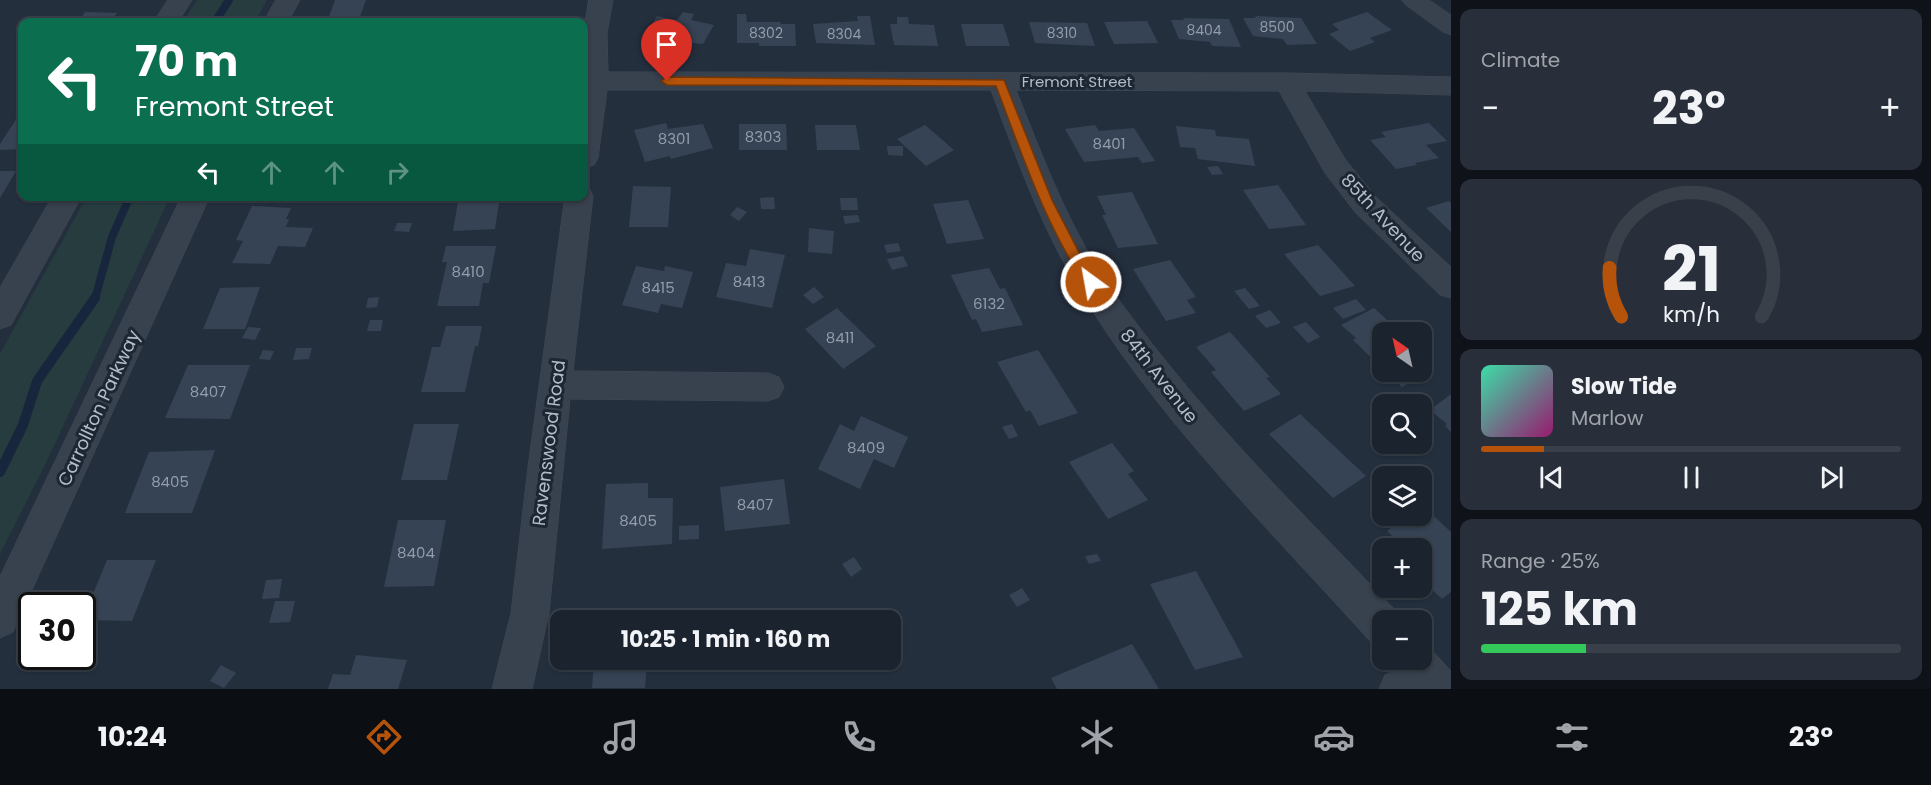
<!DOCTYPE html>
<html lang="en">
<head>
<meta charset="utf-8">
<style>
  :root { --surface:#1b232e; --page:#282f3a; --text:#f1f3f6; --muted:#a0a4aa; --line:#39404a; --accent:#b45309 }
  body { margin:0; font-family:Poppins,sans-serif; background:var(--page); color:var(--text); height:100vh; display:flex; flex-direction:column; font-size:22px; white-space:nowrap }
  * { box-sizing:border-box; margin:0 }
  p { font-size:20px; color:var(--muted) }
  .icon { flex:none; width:33px; height:33px; fill:none; stroke:currentColor; stroke-width:2; stroke-linecap:round; stroke-linejoin:round }
  .map { position:relative; flex:1; overflow:hidden }
  .panel { display:flex; flex-direction:column; gap:9px; padding:9px; background:#0f1319; width:480px }
  .panel>* { flex:none }
  .banner { position:absolute; left:18px; top:18px; width:570px; height:183px; border-radius:12px; box-shadow:0 2px 4px #0004,0 0 0 2px var(--line); background:#0b6e4f; color:#fff; overflow:hidden }
  .needle { width:39px; rotate:326deg }
  .tools { position:absolute; left:1372px; top:322px; display:grid; gap:12px }
  .tools a { display:grid; place-items:center; width:60px; height:60px; border-radius:12px; background:var(--surface); box-shadow:0 2px 4px #0004,0 0 0 2px var(--line); font-size:30px }
  .speed { position:absolute; left:18px; top:592px; display:flex; gap:12px; font-size:30px; font-weight:700; text-align:center }
  .speed>* { display:grid; place-content:center; width:78px; height:78px; border-radius:50%; background:var(--surface); box-shadow:0 2px 4px #0004,0 0 0 2px var(--line); line-height:1 }
  .speed .limit { border:3px solid #111; border-radius:9px; background:#fff; color:#111 }
  .pin { position:absolute; display:grid; place-items:center; width:51px; height:51px; color:#fff; margin:-62px -26px; border-radius:50% 50% 50% 0; rotate:-45deg; box-shadow:0 0 6px #0007 }
  .pin .icon { rotate:45deg }
  .me { position:absolute; width:66px; margin:-33px; rotate:328deg; stroke-linejoin:round; filter:drop-shadow(0 0 4px #0008) }
  .turn { display:flex; align-items:center; gap:21px; height:126px; padding:0 18px; font-size:27px }
  .turn .icon { width:78px; height:78px; stroke-width:2.5 }
  .turn b { display:block; font-size:42px; line-height:51px }
  .lanes { display:flex; align-items:center; height:57px; padding:0 18px; background:#0003; justify-content:center; gap:30px; direction:ltr }
  .lanes .off { opacity:.35 }
  .big { font-size:45px; font-weight:700; line-height:1.1 }
  .panel .tile { flex:1; display:flex; flex-direction:column; justify-content:center; gap:9px; min-width:0; padding:0 21px; border-radius:12px; background:var(--page) }
  .panel .dial { align-items:center; gap:0 }
  .dial svg { height:156px; overflow:visible; fill:none; stroke:var(--line); stroke-width:7; stroke-linecap:round; text-anchor:middle }
  .dial text { fill:var(--text); stroke:none }
  .song { display:flex; align-items:center; gap:18px }
  .cover { width:72px; height:72px; border-radius:9px; background:linear-gradient(135deg,hsl(160 70% 55%),hsl(320 70% 35%)) }
  .played { height:6px; border-radius:3px; background:linear-gradient(90deg,var(--accent) 15%,var(--line) 15%) }
  .keys { display:flex; justify-content:space-around; direction:ltr }
  .heat { display:flex; justify-content:space-between; align-items:center; font-size:33px; direction:ltr }
  .charge { height:9px; border-radius:4px; background:linear-gradient(90deg,#34c759 25%,var(--line) 0) }
  .trip { position:absolute; left:550px; top:610px; width:351px; height:60px; border-radius:12px; background:var(--surface); box-shadow:0 2px 4px #0004,0 0 0 2px var(--line); font-weight:700; line-height:60px; text-align:center }
  .tabs { display:flex; height:96px; justify-content:space-around; align-items:center; background:#0b0e12; color:var(--muted) }
  .tabs .icon { width:42px; height:42px }
  .tabs .on { color:var(--accent) }
  .tabs b { font-size:27px; color:var(--text) }
  main { display:flex; flex:1; min-height:0 }
  .map>svg:first-child { display:block }
  .green { fill:#263c3f }
  .lines { fill:none; stroke-linecap:round; stroke-linejoin:round }
  .stream-far1 { stroke:#17263c; stroke-width:8 }
  .stream { stroke:#17263c; stroke-width:10 }
  .building { fill:#364354 }
  .minor-casing { stroke:#414a57; stroke-width:1 }
  .minor { fill:#38414e; fill-rule:evenodd }
  .route { fill:#b45309; stroke:#753606; stroke-width:1.5 }
  .labels { text-anchor:middle; stroke-width:6; stroke-linejoin:round; paint-order:stroke }
  .far-number-label { font-size:14px; fill:#929caa }
  .far-street-label { font-size:15px; fill:#b4bcc9; stroke:#1d2633 }
  .number-label { font-size:15px; fill:#929caa }
  .street-label { font-size:18px; fill:#b4bcc9; stroke:#1d2633 }
</style>
</head>
<body>
<main>
<div class="map">
<svg width="1451" height="689" viewBox="0 0 1451 689">
  <rect width="100%" height="100%" fill="#242f3e"/>
  <path class="green" d="M197,0H267L255,22H183Z
    M87,196L170,197L44,467L0,554V354Z"/>
  <g class="lines">
    <path class="stream-far1" d="M215,22L229,0
      M95,299L112,237L130,196"/>
    <path class="stream" d="M0,472L23,425L37,381L95,298"/>
  </g>
  <path class="building" d="M335,0H366L358,22H327Z
    M85,12L117,13L110,22H78Z
    M683,12L694,14L691,20L714,25L703,44L674,41L670,47L642,41L657,16L677,20Z
    M1367,12L1392,30L1370,38L1375,42L1350,51L1329,34L1339,30L1332,24Z
    M737,14H746L747,22H780L781,24H795L796,46H759V43H737Z
    M857,16H870L875,45L816,43L813,24L858,21Z
    M1255,16L1301,18L1317,44L1287,45L1283,39L1253,36L1243,18H1256Z
    M897,17H908L909,24L934,25L938,46L894,45L890,24H897Z
    M508,18H540L539,22H507Z
    M1183,18L1229,19L1241,47L1212,46L1210,42L1179,39L1171,20H1184Z
    M1147,21L1158,43L1114,44L1104,22Z
    M1029,22L1087,23L1095,46L1035,43Z
    M961,24H1003L1010,46H966Z
    M17,118H22V149L0,150V144Z
    M666,123L668,129L703,124L713,148L671,159L670,156L645,162L634,130Z
    M1429,123L1447,141L1426,145L1439,158L1415,163L1417,165L1396,169L1370,140L1386,137L1381,132Z
    M739,124H786L787,150H739Z
    M815,125H856L860,150H817Z
    M925,125L954,150L926,166L897,139Z
    M1095,125L1099,131L1134,128L1155,161L1142,163L1138,157L1084,162L1065,129Z
    M1176,126L1215,130L1216,136L1249,139L1255,166L1198,159L1195,148L1180,147Z
    M887,146H903V156L888,155Z
    M1218,166L1223,174L1212,175L1207,167Z
    M0,171H16L0,198Z
    M1278,185L1306,225L1269,229L1243,190Z
    M633,186L671,187L668,227H629Z
    M1132,192L1158,244L1118,248L1102,215H1106L1097,196Z
    M459,196H500L495,229L453,231Z
    M774,197L775,209H761L760,198Z
    M840,198H857L858,210H841Z
    M968,200L984,239L947,244L933,204Z
    M1449,201L1451,203V232L1426,208Z
    M252,206L291,208L286,219H289L286,227L313,228L305,247L278,246L270,264L232,263L243,241L236,240Z
    M737,207L747,212L739,221L730,215Z
    M858,215L860,222L845,224L843,216Z
    M397,223H412L409,232L394,231Z
    M809,228L834,231L832,254L808,252Z
    M898,243L901,251L887,253L884,245Z
    M1318,245L1355,286L1320,296L1284,254Z
    M446,246H496L489,283H483L479,306H437L447,262H442Z
    M750,249L785,255L772,308L716,297L726,263L746,266Z
    M903,256L908,266L892,270L887,259Z
    M1170,260L1196,297L1187,300L1196,313L1166,321L1133,269Z
    M636,266L664,271L665,266L693,272L682,308L661,304L658,313L622,305Z
    M989,268L1000,289L1005,288L1023,325L982,332L976,319L972,320L951,275Z
    M260,287L245,329H203L220,288Z
    M814,287L824,297L813,304L803,295Z
    M1245,288L1260,306L1249,309L1234,291Z
    M379,297L377,307L366,308L368,298Z
    M1356,299L1366,310L1343,319L1333,308Z
    M837,308L876,346L843,369L805,329Z
    M1374,308L1401,333H1383V369L1353,340L1356,338L1341,325Z
    M1270,310L1281,323L1266,328L1255,316Z
    M370,320H383L381,331H367Z
    M1306,322L1320,337L1308,343L1293,327Z
    M446,326H482L478,346H475L465,392H421L432,347H440Z
    M248,327L261,328L255,340L242,338Z
    M1230,332L1270,377L1266,378L1281,394L1244,411L1211,372L1216,370L1196,347Z
    M296,348H312L309,359L293,360Z
    M263,350L274,351L270,360L259,359Z
    M1038,350L1078,413L1039,426L1030,410L1026,412L997,362Z
    M1422,358L1434,369L1402,387L1387,372H1422Z
    M188,365H250L230,419L165,418Z
    M1451,394V432L1445,426L1447,424L1430,410Z
    M1300,414L1366,476L1333,498L1269,434Z
    M861,416L908,437L894,468L874,459L860,489L818,469L840,424L854,431Z
    M414,424H459L447,480H401Z
    M1012,424L1018,436L1009,439L1002,427Z
    M1112,443L1134,471L1128,474L1148,500L1108,519L1069,462Z
    M215,450L192,513H125L149,452Z
    M784,479L790,524L725,531L720,487Z
    M648,483V498H673L672,544L602,549L606,484Z
    M1422,505L1451,532V592L1442,599L1422,580V549H1406L1387,531L1407,516H1422Z
    M398,520H446L434,586L384,587Z
    M699,525V539L679,540V526Z
    M1097,554L1101,561L1089,564L1085,556Z
    M854,557L862,569L851,577L842,564Z
    M107,560H156L132,621L82,620Z
    M1196,571L1243,657L1195,670L1150,584Z
    M282,579L279,598L262,599L266,580Z
    M1022,588L1030,600L1017,607L1009,595Z
    M275,601H295L290,622L269,623Z
    M598,613H649V621H597Z
    M1132,644L1159,689H1057L1051,678Z
    M356,655L407,660L398,689H328L333,674L350,675Z
    M594,660H647L645,688H592Z
    M221,665L236,673L224,688L210,681Z"/>
  <g class="lines">
    <g class="minor-casing">
      <path id="minor" d="M168,0H192L178,22H154Z
        M276,0H300L288,22H264Z
        M589,0H613L607,33L608,72L1287,73L1451,77V95L1305,91L1345,159L1375,196L1451,267V298L1440,295L1355,212L1325,173L1279,91L1016,90C1040,150 1063,212 1097,267C1116,298 1139,327 1161,355C1233,446 1317,528 1397,612L1400,621H1383V645L1369,640C1268,528 1154,416 1077,286C1040,224 1016,157 991,90H607L598,158L594,165L584,168V30Z
        M1402,0H1429L1451,15V35L1443,32L1406,5Z
        M584,187L589,188L593,196L573,371L768,373L779,377L784,387L779,397L768,401L570,399L549,613L532,689H492L511,613L528,467L565,196H584Z
        M53,196H82L11,325L0,329V288Z
        M182,196H210L13,632L0,638V577Z
        M1422,644L1428,646L1451,671V689H1379L1385,675L1398,668L1394,660H1422Z"/>
    </g>
    <use href="#minor" class="minor"/>
  </g>
  <path class="route" d="M667,77L1004,80L1052,200L1084,262L1097,282L1095,285H1086C1045,225 1022,154 996,86L667,85L661,81Z"/>
  <g class="labels">
    <g class="far-number-label">
      <text x="1277" y="32">8500</text>
      <text x="1204" y="35">8404</text>
      <text x="766" y="38">8302</text>
      <text x="1062" y="38">8310</text>
      <text x="844" y="39">8304</text>
    </g>
    <g class="far-street-label">
      <text x="1077" y="87">Fremont Street</text>
    </g>
    <g class="number-label">
      <text x="763" y="142">8303</text>
      <text x="674" y="144">8301</text>
      <text x="1109" y="149">8401</text>
      <text x="468" y="277">8410</text>
      <text x="749" y="287">8413</text>
      <text x="658" y="293">8415</text>
      <text x="989" y="309">6132</text>
      <text x="840" y="343">8411</text>
      <text x="208" y="397">8407</text>
      <text x="866" y="453">8409</text>
      <text x="170" y="487">8405</text>
      <text x="755" y="510">8407</text>
      <text x="638" y="526">8405</text>
      <text x="416" y="558">8404</text>
    </g>
    <g class="street-label">
      <text transform="translate(1383 218) rotate(47)" y="6">85th Avenue</text>
      <text transform="translate(1159 376) rotate(52)" y="6">84th Avenue</text>
      <text transform="translate(99 408) rotate(-65)" y="6">Carrollton Parkway</text>
      <text transform="translate(549 443) rotate(-83)" y="6">Ravenswood Road</text>
    </g>
  </g>
</svg>
<div class="tools">
<a><svg class="needle" viewBox="-14 -14 28 28"><path d="M0-13l5 13h-10z" fill="#e53935"/><path d="M0 13l5-13h-10z" fill="#a0a4aa"/></svg></a>
<a><svg class="icon" aria-label="search" viewBox="0 0 24 24"><circle cx="10" cy="10" r="6"/><path d="M15 15l6 6"/></svg></a>
<a><svg class="icon" aria-label="layers" viewBox="0 0 24 24"><path d="M12 4l9 5-9 5-9-5zM3 14l9 5 9-5"/></svg></a>
<a>+</a>
<a>−</a>
</div>
<div class="speed"><div class="limit">30</div></div>
<div class="pin" style="left:667px;top:81px;background:#d93025"><svg class="icon" aria-label="arrive" viewBox="0 0 24 24"><path d="M6 21V4h12l-3 4 3 4H6"/></svg></div>
<svg class="me" style="left:1091px;top:282px" viewBox="-20 -20 40 40"><circle r="17" fill="#b45309" stroke="#fff" stroke-width="3"/><path d="M0-11L8 9 0 5-8 9z" fill="#fff"/></svg>
<div class="trip">10:25 · 1 min · 160 m</div>
<div class="banner">
<div class="turn"><svg class="icon" aria-label="left" viewBox="0 0 24 24"><path d="M17 20v-9H6M10 6l-5 5 5 5"/></svg><div><b>70 m</b>Fremont Street</div></div>
<div class="lanes"><svg class="icon" aria-label="left" viewBox="0 0 24 24"><path d="M17 20v-9H6M10 6l-5 5 5 5"/></svg><svg class="icon off" aria-label="ahead" viewBox="0 0 24 24"><path d="M12 20V5M6 11l6-6 6 6"/></svg><svg class="icon off" aria-label="ahead" viewBox="0 0 24 24"><path d="M12 20V5M6 11l6-6 6 6"/></svg><svg class="icon off" aria-label="right" viewBox="0 0 24 24"><path d="M7 20v-9h11M14 6l5 5-5 5"/></svg></div>
</div>
</div>
<section class="panel">
<div class="tile"><p>Climate</p>
<div class="heat"><a>−</a><b class="big">23°</b><a>+</a></div>
</div>
<div class="tile dial"><svg viewBox="0 0 100 80">
<path d="M14 69A42 42 0 1 1 86 69"/>
<path d="M14 69A42 42 0 0 1 8 44" stroke="#b45309"/>
<text x="50" y="56" font-size="32" font-weight="700">21</text>
<text x="50" y="72" font-size="11">km/h</text>
</svg></div>
<div class="tile">
<div class="song"><i class="cover"></i><div><b>Slow Tide</b><p>Marlow</p></div></div>
<div class="played"></div>
<div class="keys"><svg class="icon" aria-label="previous" viewBox="0 0 24 24"><path d="M18 5L8 12l10 7zM5 5v14"/></svg><svg class="icon" aria-label="pause" viewBox="0 0 24 24"><path d="M8 5v14M16 5v14"/></svg><svg class="icon" aria-label="next" viewBox="0 0 24 24"><path d="M6 5l10 7-10 7zM19 5v14"/></svg></div>
</div>
<div class="tile"><p>Range · 25%</p><b class="big">125 km</b><div class="charge"></div></div>
</section>
</main>
<nav class="tabs">
<b>10:24</b>
<svg class="icon on" aria-label="directions" viewBox="0 0 24 24"><path d="M12 3l9 9-9 9-9-9zM9 14v-3h6M13 9l2 2-2 2"/></svg>
<svg class="icon" aria-label="music" viewBox="0 0 24 24"><path d="M9 18V5l10-2v13"/><circle cx="6" cy="18" r="3"/><circle cx="16" cy="16" r="3"/></svg>
<svg class="icon" aria-label="phone" viewBox="0 0 24 24"><path d="M5 4h4l2 5-3 2q2 4 5 5l2-3 5 2v4C11 20 4 13 5 4z"/></svg>
<svg class="icon" aria-label="climate" viewBox="0 0 24 24"><path d="M12 3v18M4 7l16 10M4 17L20 7"/></svg>
<svg class="icon" aria-label="car" viewBox="0 0 24 24"><path d="M5 17H2v-5l4-1 3-4h7l3 4 3 1v5h-3M9 17h6M6 11h13"/><circle cx="7" cy="17" r="2"/><circle cx="17" cy="17" r="2"/></svg>
<svg class="icon" aria-label="filters" viewBox="0 0 24 24"><path d="M4 7h16M4 17h16"/><circle cx="9" cy="7" r="2"/><circle cx="15" cy="17" r="2"/></svg>
<b>23°</b>
</nav>
</body>
</html>
